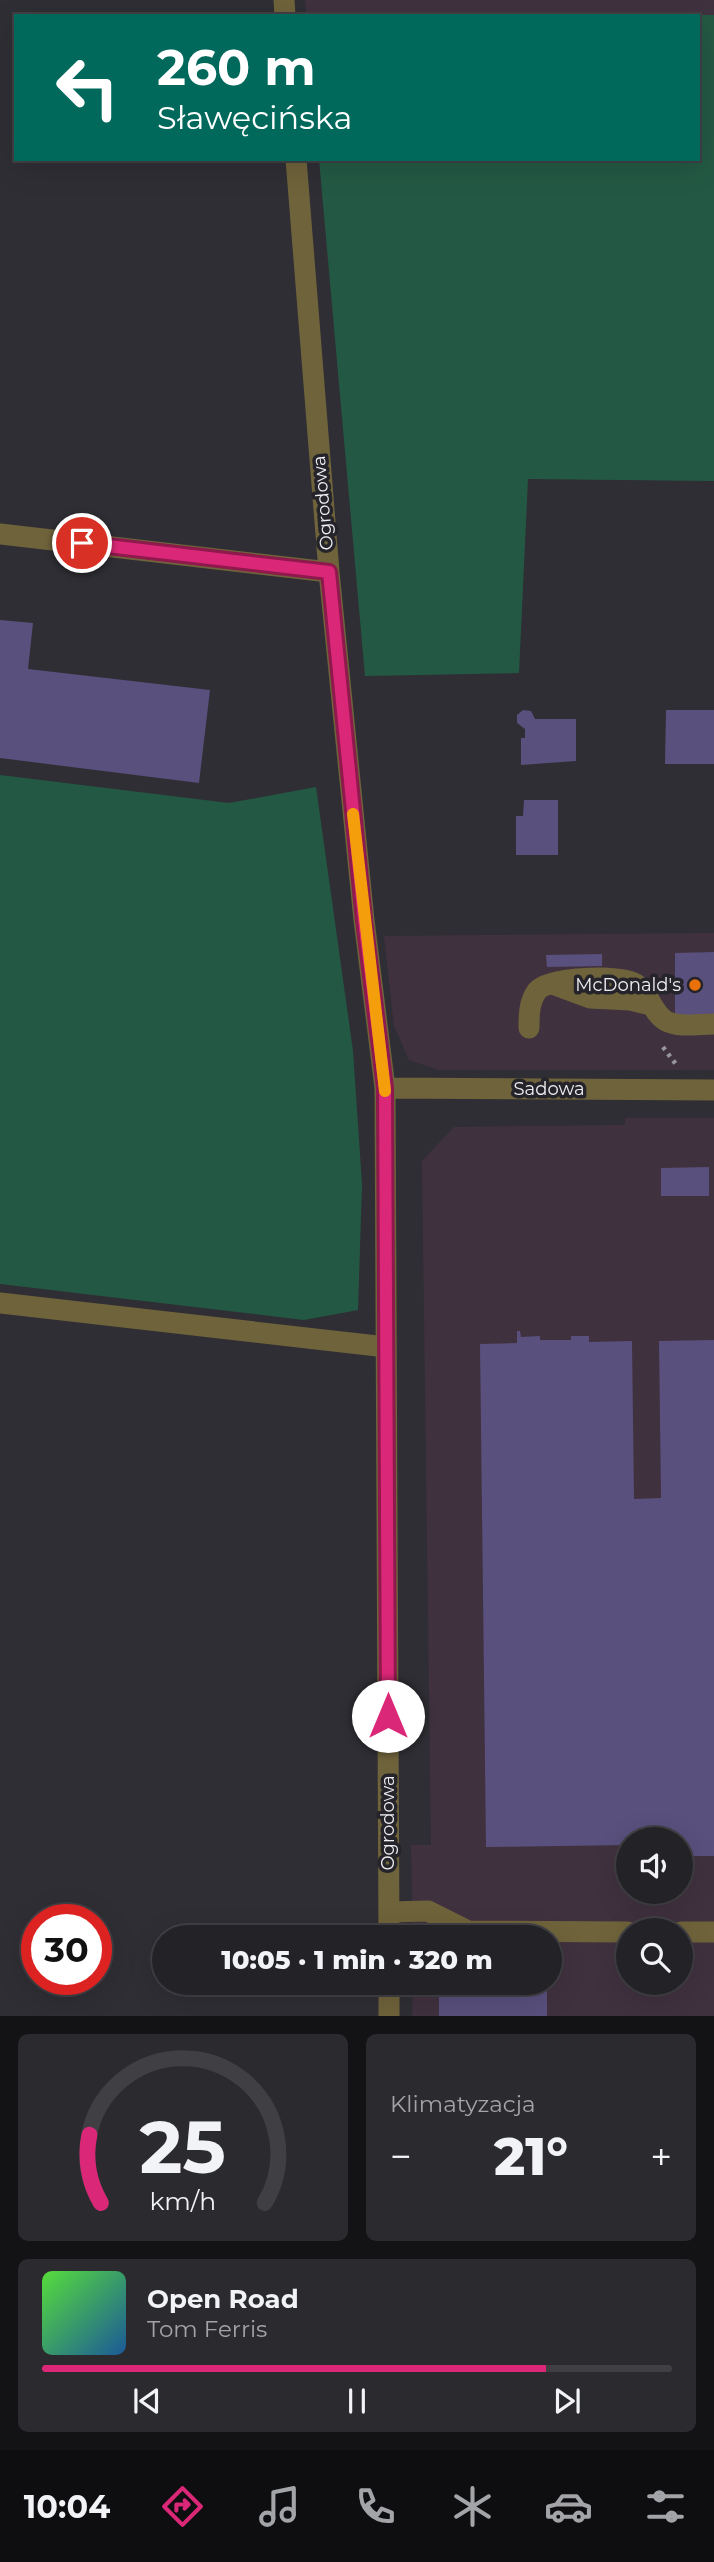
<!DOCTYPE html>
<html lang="pl">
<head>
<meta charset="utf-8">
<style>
  :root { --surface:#232227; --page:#2b2a2f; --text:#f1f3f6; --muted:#a3a4a7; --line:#403f44; --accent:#db2777 }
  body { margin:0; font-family:Montserrat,sans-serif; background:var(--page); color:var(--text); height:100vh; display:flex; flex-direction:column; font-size:26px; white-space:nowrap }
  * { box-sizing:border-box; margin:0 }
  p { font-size:23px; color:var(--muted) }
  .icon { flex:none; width:38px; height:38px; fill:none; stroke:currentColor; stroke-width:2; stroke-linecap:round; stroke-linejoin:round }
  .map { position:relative; height:2016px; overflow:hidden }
  .details { display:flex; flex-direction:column; gap:18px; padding:18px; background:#131315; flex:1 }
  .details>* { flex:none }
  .guide { position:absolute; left:14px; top:14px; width:686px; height:147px; border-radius:0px; box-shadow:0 7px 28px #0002,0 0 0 2px var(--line); background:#00695c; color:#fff; overflow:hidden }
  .buttons { position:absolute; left:616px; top:1827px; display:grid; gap:14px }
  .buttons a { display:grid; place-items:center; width:77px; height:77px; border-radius:50%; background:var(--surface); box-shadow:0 7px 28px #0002,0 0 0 2px var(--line); font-size:35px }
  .speed { position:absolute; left:21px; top:1904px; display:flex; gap:14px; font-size:35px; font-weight:700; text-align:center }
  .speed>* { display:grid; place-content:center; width:91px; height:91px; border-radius:50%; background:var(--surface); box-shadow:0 7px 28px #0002,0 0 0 2px var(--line); line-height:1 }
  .speed .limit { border:10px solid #d22; background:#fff; color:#111 }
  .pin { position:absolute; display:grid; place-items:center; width:60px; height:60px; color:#fff; margin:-30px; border:4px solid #fff; border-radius:50%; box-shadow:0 2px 7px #0007 }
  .me { position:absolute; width:77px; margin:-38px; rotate:0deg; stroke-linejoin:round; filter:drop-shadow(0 0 5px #0008) }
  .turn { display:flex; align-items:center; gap:24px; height:147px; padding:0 28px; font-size:32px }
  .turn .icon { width:91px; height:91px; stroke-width:2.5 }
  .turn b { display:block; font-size:49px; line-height:60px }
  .big { font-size:52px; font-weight:800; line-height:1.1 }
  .details .card { flex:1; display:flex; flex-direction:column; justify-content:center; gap:10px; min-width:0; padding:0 24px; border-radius:10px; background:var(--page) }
  .details .dial { align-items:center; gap:0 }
  .dial svg { height:182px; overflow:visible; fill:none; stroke:var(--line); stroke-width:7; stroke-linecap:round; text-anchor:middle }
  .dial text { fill:var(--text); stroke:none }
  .song { display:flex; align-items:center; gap:21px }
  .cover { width:84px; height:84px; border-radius:10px; background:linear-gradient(135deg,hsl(110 70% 55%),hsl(210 70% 35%)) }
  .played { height:7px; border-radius:4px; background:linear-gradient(90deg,var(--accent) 80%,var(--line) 80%) }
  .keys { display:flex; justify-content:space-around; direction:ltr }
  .heat { display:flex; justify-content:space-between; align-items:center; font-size:38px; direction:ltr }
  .details .tiles { flex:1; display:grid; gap:18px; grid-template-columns:1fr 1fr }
  .card:last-child { grid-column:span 2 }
  .trip { position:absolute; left:152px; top:1925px; width:410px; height:70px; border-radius:35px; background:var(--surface); box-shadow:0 7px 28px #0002,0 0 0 2px var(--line); font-weight:800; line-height:70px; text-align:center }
  .tabs { display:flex; height:112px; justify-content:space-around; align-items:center; background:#0e0e10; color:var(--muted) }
  .tabs .icon { width:49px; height:49px }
  .tabs .on { color:var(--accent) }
  .tabs b { font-size:32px; color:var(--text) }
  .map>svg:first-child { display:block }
  .commercial { fill:#40313e; fill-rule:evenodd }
  .green { fill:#235944 }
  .building { fill:#59507d }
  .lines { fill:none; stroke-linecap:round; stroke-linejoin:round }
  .path { stroke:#97969b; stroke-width:4.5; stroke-dasharray:3.5 5; stroke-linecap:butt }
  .minor { stroke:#6f633b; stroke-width:21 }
  .route-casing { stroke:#8e194d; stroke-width:18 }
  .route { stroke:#db2777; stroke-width:12 }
  .slow { stroke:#f59e0b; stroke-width:12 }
  .food-dot { fill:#e8710a; stroke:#25242a; stroke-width:2.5 }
  .labels { text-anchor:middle; stroke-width:7; stroke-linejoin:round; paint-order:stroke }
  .street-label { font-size:18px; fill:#efeef2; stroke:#25242a }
  .poi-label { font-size:18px; fill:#efeef2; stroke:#25242a; text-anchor:end }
</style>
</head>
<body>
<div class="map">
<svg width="714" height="2016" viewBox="0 0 714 2016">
  <rect width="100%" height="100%" fill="#2f2e34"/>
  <path class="commercial" d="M305,0H714V15L306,14Z
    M714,933V1070H439L409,1060L394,1026L384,936Z
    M625,1118H714V2016H412L413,1983H550V1937H413L411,1845H431L422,1161L454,1127L625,1125ZM628,1839H681V1892H628ZM628,1930H681V1983H628Z"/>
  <path class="green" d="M306,14L714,15V481L528,479L519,673L365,676L319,159H698V16Z
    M0,775L229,803L316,787L353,1051L362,1184L358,1310L304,1320L0,1284Z"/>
  <path class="building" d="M0,620L33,623L28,669L210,690L199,783L0,758Z
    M523,710L531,711L535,719H576V761L521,765V738H525V729L517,723V715Z
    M666,710H714V764H665Z
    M524,800H558V855H516V816H523Z
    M714,952V1018H675V953Z
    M602,954V966L547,967L546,955Z
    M709,1167V1196H661V1168Z
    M517,1331H520L521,1337L540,1336V1340H571V1336H589V1342L632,1341L634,1499L661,1498L659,1341L714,1340V1856H681V1839H628V1845L486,1847L480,1344L517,1343Z
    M439,1983H547V2016H439Z"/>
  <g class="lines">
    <path class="path" d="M663,1047L678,1067"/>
    <path class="minor" d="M284,0L285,16
      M296,159L329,572L364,920L385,1088L389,1937
      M0,534L329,572
      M552,984L590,998L630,1000L651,1005
      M529,1028C529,1015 529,1002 537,991C548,977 621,974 636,984C650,993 651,1012 666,1021C679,1028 699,1024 714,1024
      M385,1088L714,1090
      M0,1303L386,1347
      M389,1912L428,1911L468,1931L628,1932
      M681,1932H714
      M389,1983V2016"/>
  </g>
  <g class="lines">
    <g class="route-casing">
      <path id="route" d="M82,543L329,572L364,920L385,1088L388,1716"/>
    </g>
    <use href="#route" class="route"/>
    <path class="slow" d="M353,814L385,1091"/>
  </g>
  <circle class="food-dot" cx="695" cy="985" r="7"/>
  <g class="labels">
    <g class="street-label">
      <text transform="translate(323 503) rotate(-95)" y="6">Ogrodowa</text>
      <text x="549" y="1095">Sadowa</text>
      <text transform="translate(388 1823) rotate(-90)" y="6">Ogrodowa</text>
    </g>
    <g class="poi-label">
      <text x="681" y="991">McDonald's</text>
    </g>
  </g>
</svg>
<div class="buttons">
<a><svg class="icon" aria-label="sound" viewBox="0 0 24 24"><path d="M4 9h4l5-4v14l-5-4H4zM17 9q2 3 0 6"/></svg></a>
<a><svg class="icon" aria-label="search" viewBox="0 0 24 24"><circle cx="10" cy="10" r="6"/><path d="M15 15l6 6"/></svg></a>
</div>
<div class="speed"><div class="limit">30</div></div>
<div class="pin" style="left:82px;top:543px;background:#d93025"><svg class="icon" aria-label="arrive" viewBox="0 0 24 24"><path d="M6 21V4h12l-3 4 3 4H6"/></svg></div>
<svg class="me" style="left:388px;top:1716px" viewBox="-20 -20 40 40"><circle r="19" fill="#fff"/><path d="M0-13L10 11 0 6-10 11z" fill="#db2777"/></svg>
<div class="trip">10:05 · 1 min · 320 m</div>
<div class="guide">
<div class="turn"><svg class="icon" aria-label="left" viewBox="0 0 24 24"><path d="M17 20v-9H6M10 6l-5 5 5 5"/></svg><div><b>260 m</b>Sławęcińska</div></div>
</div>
</div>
<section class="details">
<div class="tiles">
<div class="card dial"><svg viewBox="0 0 100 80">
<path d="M14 69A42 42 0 1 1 86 69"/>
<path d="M14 69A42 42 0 0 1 9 39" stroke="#db2777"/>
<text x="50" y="56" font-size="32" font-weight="700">25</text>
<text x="50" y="72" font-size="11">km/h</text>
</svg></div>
<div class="card"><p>Klimatyzacja</p>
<div class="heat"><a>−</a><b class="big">21°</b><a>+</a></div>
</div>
<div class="card">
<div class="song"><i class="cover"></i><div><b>Open Road</b><p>Tom Ferris</p></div></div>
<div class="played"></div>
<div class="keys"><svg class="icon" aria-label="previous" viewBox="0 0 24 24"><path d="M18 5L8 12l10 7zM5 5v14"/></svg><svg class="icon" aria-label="pause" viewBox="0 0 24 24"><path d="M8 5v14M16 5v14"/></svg><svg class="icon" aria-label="next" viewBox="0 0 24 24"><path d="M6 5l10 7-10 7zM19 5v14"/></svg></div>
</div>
</div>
</section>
<nav class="tabs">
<b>10:04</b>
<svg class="icon on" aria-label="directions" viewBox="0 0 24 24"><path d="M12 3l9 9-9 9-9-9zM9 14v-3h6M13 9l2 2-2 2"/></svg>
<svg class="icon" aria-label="music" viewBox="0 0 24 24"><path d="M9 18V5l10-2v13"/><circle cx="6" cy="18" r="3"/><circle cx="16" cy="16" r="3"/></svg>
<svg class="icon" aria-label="phone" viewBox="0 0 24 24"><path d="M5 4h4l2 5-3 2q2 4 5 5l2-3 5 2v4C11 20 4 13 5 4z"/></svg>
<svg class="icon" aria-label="climate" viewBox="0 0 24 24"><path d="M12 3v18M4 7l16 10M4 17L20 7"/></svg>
<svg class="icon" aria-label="car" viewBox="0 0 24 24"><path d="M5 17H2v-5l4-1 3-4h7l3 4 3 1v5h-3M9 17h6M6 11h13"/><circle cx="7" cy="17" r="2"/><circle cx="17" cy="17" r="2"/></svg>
<svg class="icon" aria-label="filters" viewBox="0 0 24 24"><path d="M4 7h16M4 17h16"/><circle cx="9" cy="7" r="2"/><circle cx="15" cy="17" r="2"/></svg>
</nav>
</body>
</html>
